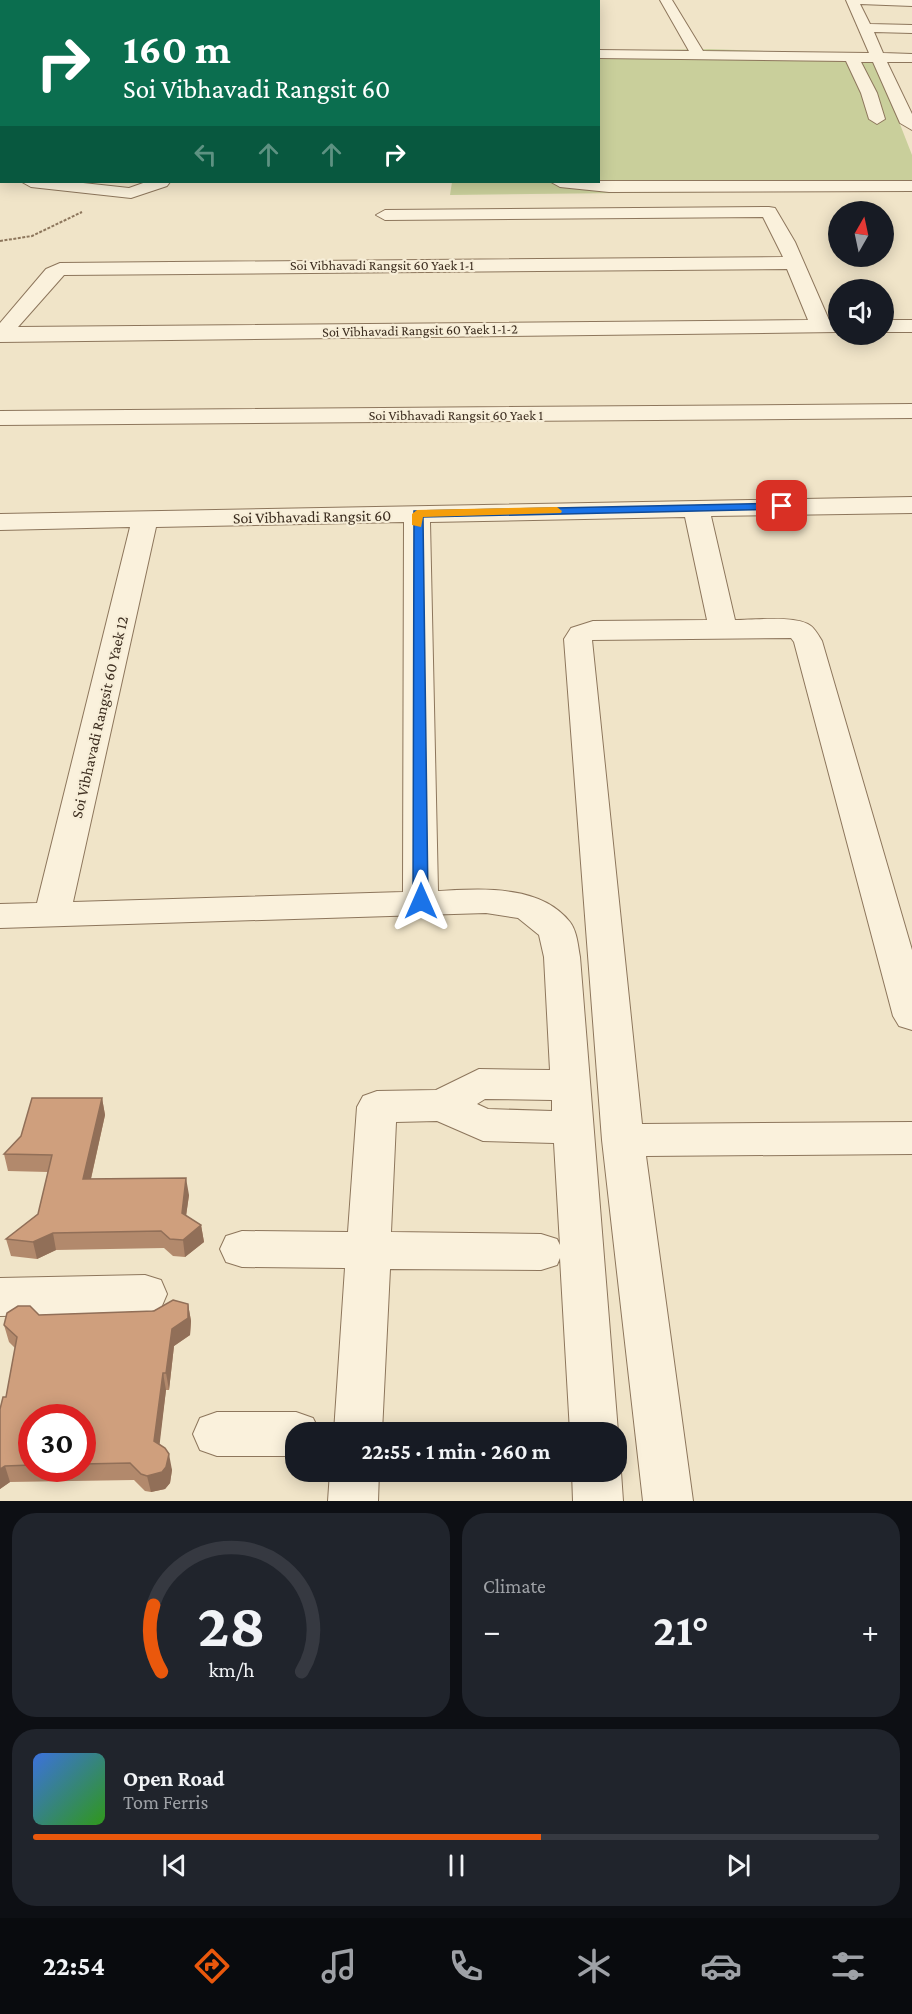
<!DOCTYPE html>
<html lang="en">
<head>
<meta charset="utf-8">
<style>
  :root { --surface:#171b24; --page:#20242c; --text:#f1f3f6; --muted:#9ea1a6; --line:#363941; --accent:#ea580c }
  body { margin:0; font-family:"Crimson Pro",serif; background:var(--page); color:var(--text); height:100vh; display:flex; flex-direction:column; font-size:22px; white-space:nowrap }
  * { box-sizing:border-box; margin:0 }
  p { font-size:20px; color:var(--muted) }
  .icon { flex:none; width:33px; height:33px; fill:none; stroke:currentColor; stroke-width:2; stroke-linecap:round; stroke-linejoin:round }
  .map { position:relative; height:1501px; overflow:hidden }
  .sheet { display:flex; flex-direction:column; gap:12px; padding:12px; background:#0d0f14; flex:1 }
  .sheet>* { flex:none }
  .top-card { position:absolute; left:0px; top:0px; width:600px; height:183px; box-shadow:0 3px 15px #0003; background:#0b6e4f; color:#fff; overflow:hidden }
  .needle { width:39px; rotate:9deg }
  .controls { position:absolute; left:828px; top:201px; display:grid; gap:12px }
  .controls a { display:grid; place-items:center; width:66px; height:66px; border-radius:50%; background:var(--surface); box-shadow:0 3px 15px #0003; font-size:30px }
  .speed { position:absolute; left:18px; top:1404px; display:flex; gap:12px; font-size:30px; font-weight:700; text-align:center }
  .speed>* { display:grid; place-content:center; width:78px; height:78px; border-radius:50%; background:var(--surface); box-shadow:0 3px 15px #0003; line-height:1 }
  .speed .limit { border:9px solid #d22; background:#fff; color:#111 }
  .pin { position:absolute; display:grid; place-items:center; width:51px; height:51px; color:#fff; margin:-26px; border-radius:12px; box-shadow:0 3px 9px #0006 }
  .me { position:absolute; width:66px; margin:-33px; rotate:0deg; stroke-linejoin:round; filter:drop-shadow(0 0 4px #0008) }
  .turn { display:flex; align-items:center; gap:21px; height:126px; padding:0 24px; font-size:27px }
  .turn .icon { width:78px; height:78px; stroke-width:2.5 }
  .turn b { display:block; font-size:42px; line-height:51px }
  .lanes { display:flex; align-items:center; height:57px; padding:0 24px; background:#0003; justify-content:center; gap:30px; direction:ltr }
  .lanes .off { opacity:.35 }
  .big { font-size:45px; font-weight:700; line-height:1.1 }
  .sheet .widget { flex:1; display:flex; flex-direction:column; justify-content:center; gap:9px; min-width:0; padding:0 21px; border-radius:24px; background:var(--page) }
  .sheet .dial { align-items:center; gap:0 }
  .dial svg { height:156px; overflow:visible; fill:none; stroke:var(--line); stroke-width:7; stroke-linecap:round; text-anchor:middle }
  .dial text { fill:var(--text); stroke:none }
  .song { display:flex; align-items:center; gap:18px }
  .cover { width:72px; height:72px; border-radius:9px; background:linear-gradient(135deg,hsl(220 70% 55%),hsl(110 70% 35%)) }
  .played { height:6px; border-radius:3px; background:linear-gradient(90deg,var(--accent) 60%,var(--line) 60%) }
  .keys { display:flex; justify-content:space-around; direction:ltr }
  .heat { display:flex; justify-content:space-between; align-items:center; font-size:33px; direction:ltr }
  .sheet .tiles { flex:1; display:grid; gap:12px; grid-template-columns:1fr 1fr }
  .widget:last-child { grid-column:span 2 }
  .trip { position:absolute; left:285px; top:1422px; width:342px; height:60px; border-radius:24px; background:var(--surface); box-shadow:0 3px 15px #0003; font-weight:700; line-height:60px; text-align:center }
  .tabs { display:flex; height:96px; justify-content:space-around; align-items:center; background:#090b0e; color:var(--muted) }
  .tabs .icon { width:42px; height:42px }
  .tabs .current { color:var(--accent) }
  .tabs b { font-size:27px; color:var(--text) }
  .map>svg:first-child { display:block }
  .green { fill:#c9cf9b }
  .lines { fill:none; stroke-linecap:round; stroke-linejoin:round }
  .minor-casing { stroke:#8d765c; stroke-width:2 }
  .path { stroke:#8d765c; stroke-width:2; stroke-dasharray:3 1.5; stroke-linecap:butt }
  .minor { fill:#faf1dc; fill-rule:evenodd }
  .wall { fill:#b2896c; fill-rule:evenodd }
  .shaded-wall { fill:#916f58 }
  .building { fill:#cf9f7d; stroke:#916f58; stroke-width:1.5 }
  .route { fill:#1a73e8; stroke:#114b97; stroke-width:1.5 }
  .slow { fill:#f59e0b }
  .labels { text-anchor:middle; stroke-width:4.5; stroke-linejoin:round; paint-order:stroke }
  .far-street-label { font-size:14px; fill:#3d2e20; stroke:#f7eed8 }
  .street-label { font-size:16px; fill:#3d2e20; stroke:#f7eed8 }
</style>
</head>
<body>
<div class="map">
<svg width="912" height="1501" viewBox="0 0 912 1501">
  <rect width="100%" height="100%" fill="#f0e4c8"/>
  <path class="green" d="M0,0H475L2,2L1,30Z
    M709,49L873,55L912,155V190L450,195L452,182H598L599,51Z"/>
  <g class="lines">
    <g class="minor-casing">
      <path id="minor" d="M66,0H78L65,2Z
        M162,0H174V2H162Z
        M310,0H595L309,2Z
        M660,0H672L703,51L869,53L846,0H912V6L860,4L870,24L912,25V33L874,32L883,53L912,54V62H887L912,114V130L900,123L873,62H861L877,93L885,119L877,124L869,119L861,93L846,61L598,58V50L689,51Z
        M0,4H2V12H0Z
        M0,78H2V86H0Z
        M0,172L2,182H5H0Z
        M598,181H912V191L609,192L560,187L551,182Z
        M22,182H74L129,188L146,182H170L167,186L131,198L31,187Z
        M769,207L775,208L795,242L829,320H838V332L0,342V323L46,269L60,263L783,257L763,217L385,220L376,215L385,210ZM787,269L808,320L18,327L64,275Z
        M884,320H912V332H884Z
        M912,404V418L0,425V411Z
        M912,497V513L711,516L735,620C753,620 797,615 811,626C815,629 819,636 822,641L912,950V1030L899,1026L893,1016L794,642L791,638L592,640L642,1124L912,1122V1154L646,1156L693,1501H643L602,1140L564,639L571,628L593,621L707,620L685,517L430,522L438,891C481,889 540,884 570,922C577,931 578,946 580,957L618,1432L616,1436V1432H570L560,1258L557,1265L541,1270L390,1269L382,1432H334L345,1268L242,1267L226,1262L220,1249L226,1236L242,1231L348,1232L357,1107L363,1096L377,1091L436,1090L479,1069L550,1070L544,957L539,935L518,918L486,913L0,928V904L37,903L130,527L0,530V514ZM404,522L403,892L73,902L156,527ZM485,1099L552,1100V1111L488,1109L477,1104ZM437,1121L483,1141L554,1143L560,1245L557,1239L541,1234L391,1232L396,1122Z
        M145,1275L161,1280L167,1294L161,1308L145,1313L0,1316V1278Z
        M217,1412H296L313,1418L320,1432H296V1456H217L200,1450L193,1434L200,1418Z
        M616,1462L621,1472L623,1501H573L572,1472H616Z
        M330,1472H379L378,1501H328Z"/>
    </g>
    <path class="path" d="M0,241L32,236L82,212"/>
    <use href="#minor" class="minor"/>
  </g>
  <path class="wall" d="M191,0H251L250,2H194Z
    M102,1098L105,1115L91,1179L189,1195L186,1216L201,1225L204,1242L185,1257L173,1256L164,1248L56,1250L37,1259L11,1256L6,1239L38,1214L48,1172L8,1171L4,1154Z
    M188,1304L191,1321L190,1335L174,1346L169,1390H166L159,1444L172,1470L170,1483L165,1489L151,1492L145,1491L134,1480L10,1482L0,1489L6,1397L15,1348L9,1342L4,1325L39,1315L154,1311ZM32,1418H82V1468H32Z"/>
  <path class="shaded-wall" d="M238,0H251L250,2H236Z
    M0,63L2,73V76L0,77Z
    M102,1098L105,1115L87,1196L83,1179Z
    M186,1178L189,1195L184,1230L182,1213Z
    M201,1225L204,1242L185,1257L183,1240Z
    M53,1233L56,1250L37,1259L33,1242Z
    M188,1304L191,1321L190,1335L174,1346L169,1390L166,1373L172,1329Z
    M163,1373L166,1390L158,1458L154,1441Z
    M169,1454L172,1470L170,1483L165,1489L151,1492L147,1476Z
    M5,1466L10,1482L0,1489V1469Z"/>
  <path class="building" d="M211,0H238L236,2H214Z
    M0,23H2V62L0,59Z
    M32,1098H102L83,1179L186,1178L182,1213L201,1225L183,1240L170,1239L161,1231L53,1233L33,1242L6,1239L38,1214L52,1155L4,1154L21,1136Z
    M173,1300L188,1304V1318L172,1329L166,1373H163L154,1441L165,1448L169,1454L166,1467L162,1472L147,1476L141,1474L130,1463L82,1464V1418H32V1465L5,1466L0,1469V1409L3,1397H6L17,1337L4,1325L7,1313L18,1306H30L39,1315L154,1311Z"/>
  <path class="route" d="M782,503L788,506L786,509L423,517L428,901L426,905H415L413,901L414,511Z"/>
  <path class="slow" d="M557,507L562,511L561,513L423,517L421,527L412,525V514L417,510Z"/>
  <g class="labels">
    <g class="far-street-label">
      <text x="382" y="270">Soi Vibhavadi Rangsit 60 Yaek 1-1</text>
      <text transform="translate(420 330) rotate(-1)" y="5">Soi Vibhavadi Rangsit 60 Yaek 1-1-2</text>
      <text x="456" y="420">Soi Vibhavadi Rangsit 60 Yaek 1</text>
    </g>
    <g class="street-label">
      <text transform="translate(312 516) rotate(-1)" y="6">Soi Vibhavadi Rangsit 60</text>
      <text transform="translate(99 717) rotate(-77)" y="6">Soi Vibhavadi Rangsit 60 Yaek 12</text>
    </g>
  </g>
</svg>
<div class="controls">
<a><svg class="needle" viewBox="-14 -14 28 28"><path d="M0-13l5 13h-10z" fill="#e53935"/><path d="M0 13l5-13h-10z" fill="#9ea1a6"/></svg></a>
<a><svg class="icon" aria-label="sound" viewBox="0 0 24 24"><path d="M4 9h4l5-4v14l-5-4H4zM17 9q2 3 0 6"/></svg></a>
</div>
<div class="speed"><div class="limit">30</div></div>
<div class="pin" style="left:782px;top:506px;background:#d93025"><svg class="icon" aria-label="arrive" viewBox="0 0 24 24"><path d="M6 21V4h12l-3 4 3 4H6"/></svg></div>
<svg class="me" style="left:421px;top:901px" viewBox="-20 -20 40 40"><path d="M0-17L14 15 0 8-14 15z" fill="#1a73e8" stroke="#fff" stroke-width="4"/></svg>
<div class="trip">22:55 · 1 min · 260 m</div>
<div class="top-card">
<div class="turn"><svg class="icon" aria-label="right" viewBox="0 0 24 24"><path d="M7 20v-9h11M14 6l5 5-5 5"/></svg><div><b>160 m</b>Soi Vibhavadi Rangsit 60</div></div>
<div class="lanes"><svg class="icon off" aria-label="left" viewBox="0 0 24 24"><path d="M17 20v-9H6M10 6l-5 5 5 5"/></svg><svg class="icon off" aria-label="ahead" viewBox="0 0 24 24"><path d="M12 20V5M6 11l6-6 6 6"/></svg><svg class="icon off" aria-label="ahead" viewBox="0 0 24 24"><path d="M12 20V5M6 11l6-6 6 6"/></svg><svg class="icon" aria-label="right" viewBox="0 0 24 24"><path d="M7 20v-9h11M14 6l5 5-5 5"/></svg></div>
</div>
</div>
<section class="sheet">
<div class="tiles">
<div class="widget dial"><svg viewBox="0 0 100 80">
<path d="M14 69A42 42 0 1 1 86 69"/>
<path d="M14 69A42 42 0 0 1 10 35" stroke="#ea580c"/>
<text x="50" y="56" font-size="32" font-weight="700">28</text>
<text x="50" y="72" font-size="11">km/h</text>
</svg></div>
<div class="widget"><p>Climate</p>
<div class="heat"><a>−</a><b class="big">21°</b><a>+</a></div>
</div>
<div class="widget">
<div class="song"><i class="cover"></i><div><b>Open Road</b><p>Tom Ferris</p></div></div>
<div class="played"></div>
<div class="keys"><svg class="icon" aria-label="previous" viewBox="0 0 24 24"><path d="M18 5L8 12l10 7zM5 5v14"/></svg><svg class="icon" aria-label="pause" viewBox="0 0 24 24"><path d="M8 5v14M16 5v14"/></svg><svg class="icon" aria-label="next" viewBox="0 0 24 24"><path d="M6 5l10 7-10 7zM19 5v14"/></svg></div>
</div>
</div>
</section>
<nav class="tabs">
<b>22:54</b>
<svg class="icon current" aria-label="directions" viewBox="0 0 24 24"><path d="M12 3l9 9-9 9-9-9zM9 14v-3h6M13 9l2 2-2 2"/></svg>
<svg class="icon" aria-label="music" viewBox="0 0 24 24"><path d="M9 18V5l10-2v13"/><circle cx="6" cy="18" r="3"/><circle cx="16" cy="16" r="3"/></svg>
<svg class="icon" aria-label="phone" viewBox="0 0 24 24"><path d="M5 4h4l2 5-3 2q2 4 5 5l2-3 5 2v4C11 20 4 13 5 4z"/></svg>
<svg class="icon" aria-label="climate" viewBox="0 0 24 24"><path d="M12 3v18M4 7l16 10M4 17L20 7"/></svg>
<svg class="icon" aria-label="car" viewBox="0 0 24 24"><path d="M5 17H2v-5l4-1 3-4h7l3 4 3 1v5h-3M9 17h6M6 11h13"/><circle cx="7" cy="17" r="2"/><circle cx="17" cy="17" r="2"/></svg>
<svg class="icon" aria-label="filters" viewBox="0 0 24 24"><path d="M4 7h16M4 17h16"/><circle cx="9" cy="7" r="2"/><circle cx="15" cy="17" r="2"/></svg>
</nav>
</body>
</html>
